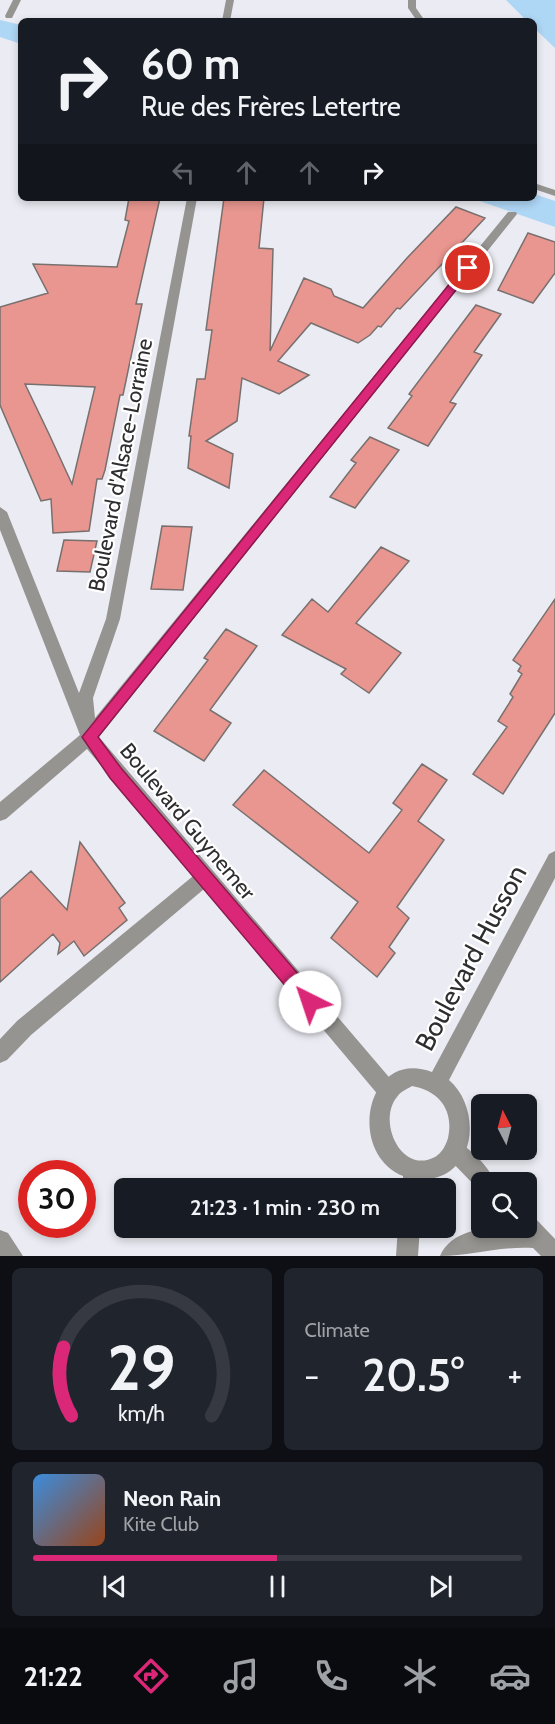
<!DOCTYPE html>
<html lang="en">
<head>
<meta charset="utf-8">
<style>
  :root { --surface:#171b24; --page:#20242c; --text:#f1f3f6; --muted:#9ea1a6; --line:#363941; --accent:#db2777 }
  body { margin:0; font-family:Cabin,sans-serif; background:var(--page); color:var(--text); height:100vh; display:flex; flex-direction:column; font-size:22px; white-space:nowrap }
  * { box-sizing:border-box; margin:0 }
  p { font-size:20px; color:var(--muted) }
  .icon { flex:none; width:33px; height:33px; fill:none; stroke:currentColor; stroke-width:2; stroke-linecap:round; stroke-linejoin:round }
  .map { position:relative; height:1256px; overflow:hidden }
  .details { display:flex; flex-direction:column; gap:12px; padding:12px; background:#0d0f14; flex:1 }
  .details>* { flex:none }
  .top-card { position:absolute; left:18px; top:18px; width:519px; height:183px; border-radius:9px; box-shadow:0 3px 9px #0003; background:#171b24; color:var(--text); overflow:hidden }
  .needle { width:39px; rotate:354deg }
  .buttons { position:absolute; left:471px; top:1094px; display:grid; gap:12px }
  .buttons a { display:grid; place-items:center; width:66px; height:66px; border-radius:9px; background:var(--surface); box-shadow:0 3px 9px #0003; font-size:30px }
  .speed { position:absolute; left:18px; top:1160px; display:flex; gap:12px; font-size:30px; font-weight:700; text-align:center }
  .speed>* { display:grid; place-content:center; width:78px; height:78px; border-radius:50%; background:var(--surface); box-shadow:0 3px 9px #0003; line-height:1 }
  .speed .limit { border:9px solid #d22; background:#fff; color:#111 }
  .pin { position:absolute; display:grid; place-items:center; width:51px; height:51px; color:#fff; margin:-26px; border:3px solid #fff; border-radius:50%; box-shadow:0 2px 6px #0007 }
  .me { position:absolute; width:66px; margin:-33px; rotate:319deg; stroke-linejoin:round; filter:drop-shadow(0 0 4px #0008) }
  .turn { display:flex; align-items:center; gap:21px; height:126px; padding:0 24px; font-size:27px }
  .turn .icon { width:78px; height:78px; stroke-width:2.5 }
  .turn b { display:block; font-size:42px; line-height:51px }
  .lanes { display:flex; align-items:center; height:57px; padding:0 24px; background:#0003; justify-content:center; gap:30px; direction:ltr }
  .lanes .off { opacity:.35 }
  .big { font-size:45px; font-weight:600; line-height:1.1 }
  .details .widget { flex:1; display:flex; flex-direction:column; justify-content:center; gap:9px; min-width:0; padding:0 21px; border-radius:9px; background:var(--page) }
  .details .dial { align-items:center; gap:0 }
  .dial svg { height:156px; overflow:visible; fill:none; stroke:var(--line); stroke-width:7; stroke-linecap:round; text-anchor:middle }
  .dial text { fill:var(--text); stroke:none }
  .song { display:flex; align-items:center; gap:18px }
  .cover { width:72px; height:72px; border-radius:9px; background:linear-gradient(135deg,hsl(210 70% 55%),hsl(20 70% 35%)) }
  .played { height:6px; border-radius:3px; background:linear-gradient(90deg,var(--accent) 50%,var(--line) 50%) }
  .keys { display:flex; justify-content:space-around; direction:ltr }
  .heat { display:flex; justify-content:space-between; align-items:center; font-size:33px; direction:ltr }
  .details .tiles { flex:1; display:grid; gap:12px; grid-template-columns:1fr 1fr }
  .widget:last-child { grid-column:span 2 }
  .trip { position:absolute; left:114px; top:1178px; width:342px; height:60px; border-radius:9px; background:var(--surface); box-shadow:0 3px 9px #0003; font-weight:600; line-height:60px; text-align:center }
  .dock { display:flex; height:96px; justify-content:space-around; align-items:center; background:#090b0e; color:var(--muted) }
  .dock .icon { width:42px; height:42px }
  .dock .active { color:var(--accent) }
  .dock b { font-size:27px; color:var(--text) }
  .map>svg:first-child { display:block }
  .water { fill:#aed6f5 }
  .building { fill:#e8968f; stroke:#78706f; stroke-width:1.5; fill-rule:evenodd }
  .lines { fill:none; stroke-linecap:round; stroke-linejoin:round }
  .service { fill:#969491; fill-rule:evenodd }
  .minor { fill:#969491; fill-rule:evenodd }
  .tertiary { fill:#969491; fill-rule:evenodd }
  .route { fill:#db2777; stroke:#8e194d; stroke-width:1.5 }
  .labels { text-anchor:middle; stroke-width:4.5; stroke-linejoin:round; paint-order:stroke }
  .street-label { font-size:22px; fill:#2e2e31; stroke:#fff }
  .near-street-label { font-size:27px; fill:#2e2e31; stroke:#fff }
</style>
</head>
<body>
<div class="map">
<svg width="555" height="1256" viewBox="0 0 555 1256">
  <rect width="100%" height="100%" fill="#ebebf3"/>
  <path class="water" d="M506,0H555V48L534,28V21H527Z
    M0,20L21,25V44L0,37Z
    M534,194L555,201V227L471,198H534Z"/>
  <path class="building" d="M129,198H160L136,304H142L123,395H120L105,470L102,479H97L89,531L53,533L51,499L41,501L0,405V307L48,293L33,264L117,267L129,221L125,220ZM25,384L95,387L72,484L49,434Z
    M224,198H264L259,248L273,249L270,351L304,278L331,289L334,296L363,308L407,258L456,207L485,218L400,309L397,308L381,327L378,326L370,335L358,343L311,323L278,361L309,375L279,394L242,378L237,421L206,441L233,454L229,488L188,468L191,436H189L197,379H205L212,330H206Z
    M528,233L555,242V273L533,303L498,290Z
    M476,305L501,314L474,352L482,355L450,402L456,404L428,446L388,428L412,396L409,394Z
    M370,437L399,450L355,508L330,497L356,463L351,460Z
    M162,526L192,527L183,590L151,589Z
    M64,540L97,541L90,572L57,571Z
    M381,547L409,561L356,623L401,653L369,693L341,674L346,669L282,635L312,599L328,612Z
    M555,599V713L503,794L473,774L507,727L498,721L513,697L510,694L522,674L518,671L521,666L513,660Z
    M226,629L257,646L210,710L231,723L204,761L154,731L208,660L204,658Z
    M422,764L447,780L418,821L444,840L397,907L409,918L389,947L395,953L377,977L331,938L358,902L233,805L264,770L369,853L402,810L393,803Z
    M80,842L125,903L119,908L127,920L84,956L74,941L58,954L60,943L53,934L0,982V899L31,871L67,910Z"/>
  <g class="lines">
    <path class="service" d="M204,869L210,872L213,878L210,884L31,1035L7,1060L0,1063V1039L17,1021L198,872Z
      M0,1230L8,1233L23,1256H0Z"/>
    <path class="minor" d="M13,0H21L12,18H6L5,16Z
      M226,0H234L230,21H222Z
      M408,0H416V8L425,21H417L408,8Z
      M534,183L555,190V196L534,189Z
      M187,198H197L120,619L93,698L95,718L508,212H516L517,214L99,737L394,1083L397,1090L394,1097L387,1100L380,1097L87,749L6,819L0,821V802L80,735L0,530V507L7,512L79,693L106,619Z
      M455,1141C470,1147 489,1167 495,1182H482V1191L478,1189L448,1158L445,1151L448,1144Z
      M526,1215L534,1217L555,1239V1256H541L533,1248C500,1246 472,1256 440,1256C453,1225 499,1227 526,1227Z"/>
    <path class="tertiary" d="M555,851V878L449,1080C474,1101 479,1150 450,1171C442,1177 433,1178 424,1181L423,1188H403V1176C345,1152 367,1047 432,1072L549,854ZM412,1086C440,1091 454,1111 448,1138C446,1145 442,1153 435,1157C401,1175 377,1121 397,1097C400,1092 407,1089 412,1086Z
      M398,1227H420L418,1256H396Z"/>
  </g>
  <path class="route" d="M468,265L473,268L472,270L98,737L121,768L317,996L319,1002L317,1008L310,1011L304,1008L110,778L82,737L464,266Z"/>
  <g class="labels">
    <g class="street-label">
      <text transform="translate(120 465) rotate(-79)" y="8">Boulevard d'Alsace-Lorraine</text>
      <text transform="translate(188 821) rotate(50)" y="8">Boulevard Guynemer</text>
    </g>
    <g class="near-street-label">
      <text transform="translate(471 958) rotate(-62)" y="9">Boulevard Husson</text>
    </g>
  </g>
</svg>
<div class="buttons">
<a><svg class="needle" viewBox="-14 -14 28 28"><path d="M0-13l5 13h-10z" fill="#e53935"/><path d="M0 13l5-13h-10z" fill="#9ea1a6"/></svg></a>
<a><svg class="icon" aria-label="search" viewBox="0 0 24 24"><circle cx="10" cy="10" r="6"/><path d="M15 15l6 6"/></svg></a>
</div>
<div class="speed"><div class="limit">30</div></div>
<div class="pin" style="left:468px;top:268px;background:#d93025"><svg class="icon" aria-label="arrive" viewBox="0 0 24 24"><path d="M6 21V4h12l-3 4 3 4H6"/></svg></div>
<svg class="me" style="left:310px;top:1002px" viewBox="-20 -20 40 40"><circle r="19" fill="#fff"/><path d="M0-13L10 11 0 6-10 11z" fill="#db2777"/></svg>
<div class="trip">21:23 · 1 min · 230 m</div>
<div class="top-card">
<div class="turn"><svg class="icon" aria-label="right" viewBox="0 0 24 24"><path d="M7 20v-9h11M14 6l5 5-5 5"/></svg><div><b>60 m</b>Rue des Frères Letertre</div></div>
<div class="lanes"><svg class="icon off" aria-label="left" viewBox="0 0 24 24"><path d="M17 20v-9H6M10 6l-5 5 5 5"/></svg><svg class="icon off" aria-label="ahead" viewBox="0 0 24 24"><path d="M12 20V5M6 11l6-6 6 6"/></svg><svg class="icon off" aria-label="ahead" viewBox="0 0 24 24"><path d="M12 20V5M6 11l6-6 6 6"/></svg><svg class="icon" aria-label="right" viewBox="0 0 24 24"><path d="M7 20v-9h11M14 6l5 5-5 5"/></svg></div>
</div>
</div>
<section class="details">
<div class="tiles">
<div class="widget dial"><svg viewBox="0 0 100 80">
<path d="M14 69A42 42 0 1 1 86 69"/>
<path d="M14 69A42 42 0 0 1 10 34" stroke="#db2777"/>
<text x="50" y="56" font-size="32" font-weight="700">29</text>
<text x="50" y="72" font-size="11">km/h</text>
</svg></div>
<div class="widget"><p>Climate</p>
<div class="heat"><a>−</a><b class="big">20.5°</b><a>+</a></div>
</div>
<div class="widget">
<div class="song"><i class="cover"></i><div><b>Neon Rain</b><p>Kite Club</p></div></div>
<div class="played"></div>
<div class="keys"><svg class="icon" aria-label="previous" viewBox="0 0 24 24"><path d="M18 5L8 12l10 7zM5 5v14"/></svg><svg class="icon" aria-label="pause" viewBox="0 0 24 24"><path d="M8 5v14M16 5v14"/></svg><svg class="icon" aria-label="next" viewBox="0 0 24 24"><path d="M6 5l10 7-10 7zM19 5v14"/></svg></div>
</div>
</div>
</section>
<nav class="dock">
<b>21:22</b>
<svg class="icon active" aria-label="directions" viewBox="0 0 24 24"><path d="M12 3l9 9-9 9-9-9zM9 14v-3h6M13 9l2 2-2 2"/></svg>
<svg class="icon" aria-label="music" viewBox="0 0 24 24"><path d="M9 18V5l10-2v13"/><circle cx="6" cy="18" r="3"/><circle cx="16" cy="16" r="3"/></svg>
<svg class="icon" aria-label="phone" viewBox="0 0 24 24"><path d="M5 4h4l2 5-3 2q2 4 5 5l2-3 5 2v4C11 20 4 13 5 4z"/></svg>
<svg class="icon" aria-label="climate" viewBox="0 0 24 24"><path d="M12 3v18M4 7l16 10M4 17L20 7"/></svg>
<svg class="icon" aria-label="car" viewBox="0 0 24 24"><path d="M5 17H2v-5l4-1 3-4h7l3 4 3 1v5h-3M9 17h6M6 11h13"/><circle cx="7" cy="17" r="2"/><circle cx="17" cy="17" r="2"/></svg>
</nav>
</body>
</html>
